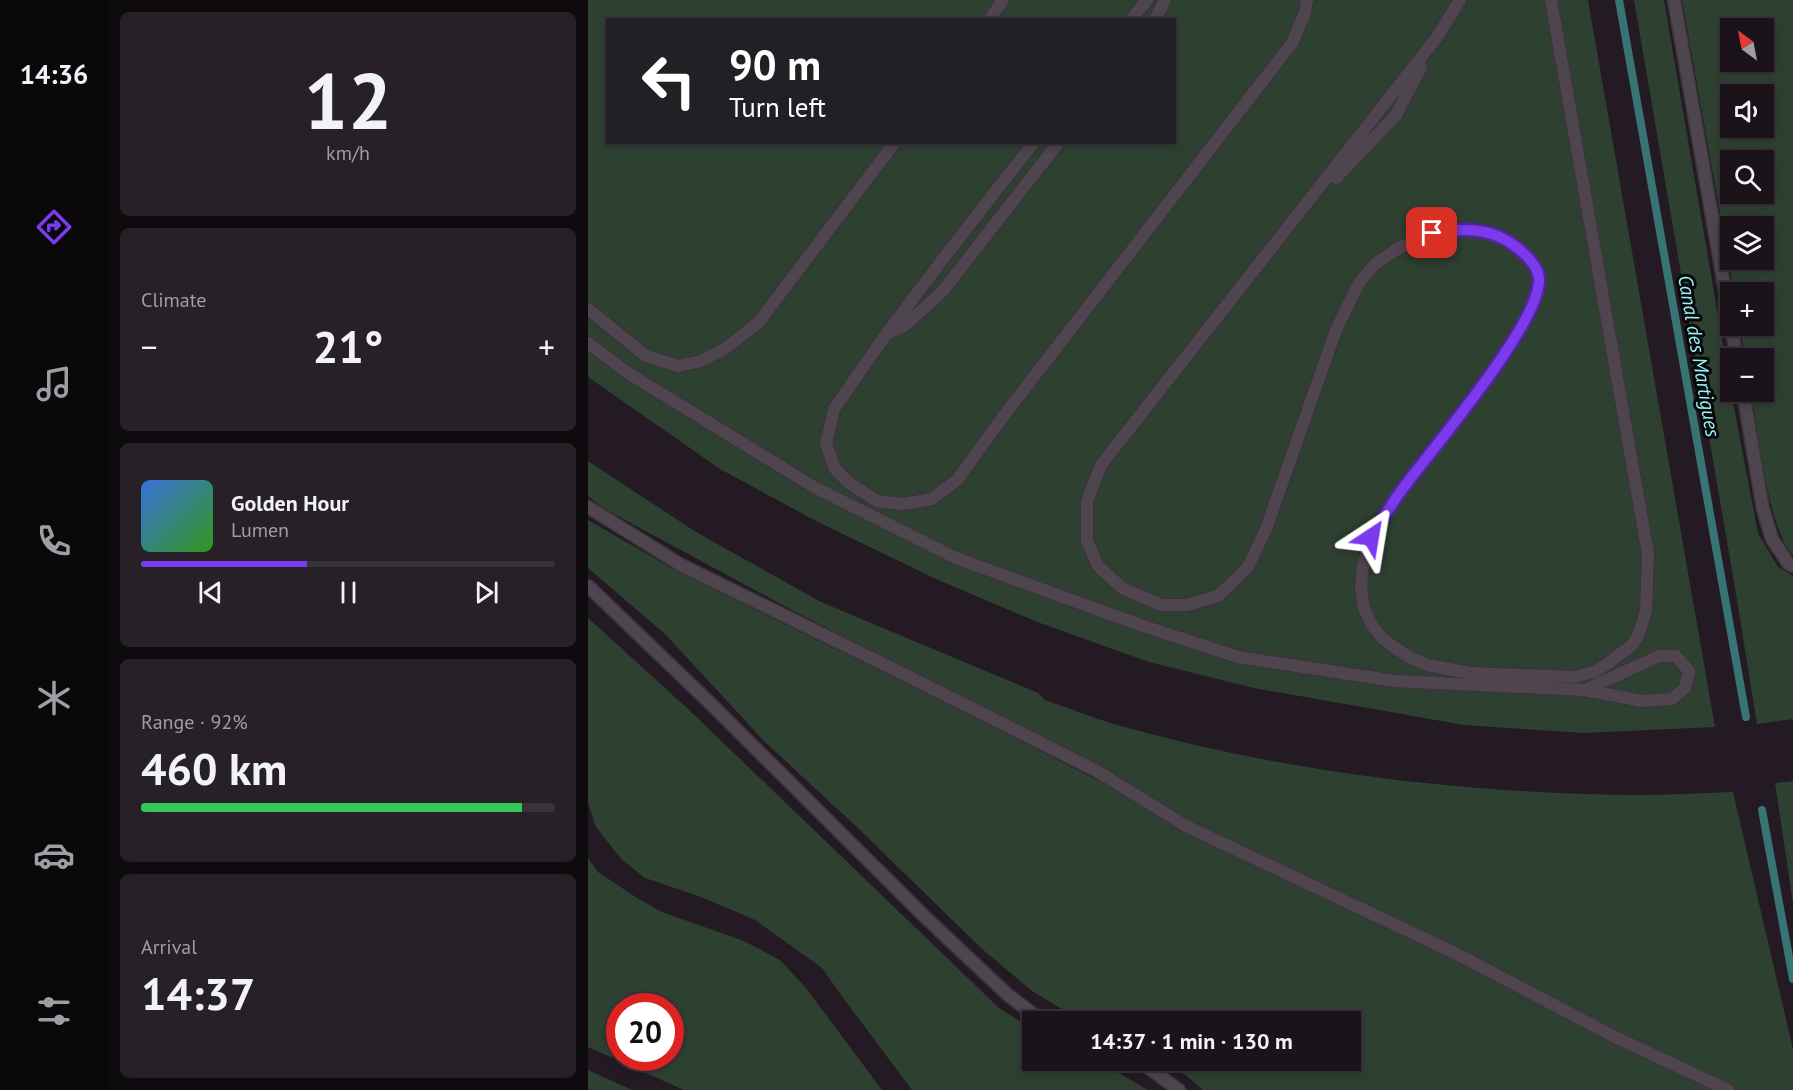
<!DOCTYPE html>
<html lang="en">
<head>
<meta charset="utf-8">
<style>
  :root { --surface:#1a141a; --page:#272127; --text:#f1f3f6; --muted:#9f9ea2; --line:#383339; --accent:#7c3aed }
  body { margin:0; font-family:"PT Sans",sans-serif; background:var(--page); color:var(--text); height:100vh; display:flex; flex-direction:column; font-size:22px; white-space:nowrap }
  * { box-sizing:border-box; margin:0 }
  p { font-size:20px; color:var(--muted) }
  .icon { flex:none; width:33px; height:33px; fill:none; stroke:currentColor; stroke-width:2; stroke-linecap:round; stroke-linejoin:round }
  .map { position:relative; flex:1; overflow:hidden }
  .details { display:flex; flex-direction:column; gap:12px; padding:12px; background:#0e0b0e; width:480px }
  .details>* { flex:none }
  .top-card { position:absolute; left:18px; top:18px; width:570px; height:126px; border-radius:0px; box-shadow:0 3px 9px #0003,0 0 0 2px var(--line); background:#202124; color:#fff; overflow:hidden }
  .needle { width:39px; rotate:328deg }
  .controls { position:absolute; left:1132px; top:18px; display:grid; gap:12px }
  .controls a { display:grid; place-items:center; width:54px; height:54px; border-radius:0px; background:var(--surface); box-shadow:0 3px 9px #0003,0 0 0 2px var(--line); font-size:30px }
  .speed { position:absolute; left:18px; top:993px; display:flex; gap:12px; font-size:30px; font-weight:700; text-align:center }
  .speed>* { display:grid; place-content:center; width:78px; height:78px; border-radius:50%; background:var(--surface); box-shadow:0 3px 9px #0003,0 0 0 2px var(--line); line-height:1 }
  .speed .limit { border:9px solid #d22; background:#fff; color:#111 }
  .pin { position:absolute; display:grid; place-items:center; width:51px; height:51px; color:#fff; margin:-26px; border-radius:12px; box-shadow:0 3px 9px #0006 }
  .me { position:absolute; width:66px; margin:-33px; rotate:33deg; stroke-linejoin:round; filter:drop-shadow(0 0 4px #0008) }
  .turn { display:flex; align-items:center; gap:21px; height:126px; padding:0 24px; font-size:27px }
  .turn .icon { width:78px; height:78px; stroke-width:2.5 }
  .turn b { display:block; font-size:42px; line-height:51px }
  .big { font-size:45px; font-weight:700; line-height:1.1 }
  .details .card { flex:1; display:flex; flex-direction:column; justify-content:center; gap:9px; min-width:0; padding:0 21px; border-radius:9px; background:var(--page) }
  .details .dial { align-items:center; gap:0 }
  .dial b { font-size:78px; line-height:1 }
  .song { display:flex; align-items:center; gap:18px }
  .cover { width:72px; height:72px; border-radius:9px; background:linear-gradient(135deg,hsl(220 70% 55%),hsl(110 70% 35%)) }
  .played { height:6px; border-radius:3px; background:linear-gradient(90deg,var(--accent) 40%,var(--line) 40%) }
  .keys { display:flex; justify-content:space-around; direction:ltr }
  .heat { display:flex; justify-content:space-between; align-items:center; font-size:33px; direction:ltr }
  .charge { height:9px; border-radius:4px; background:linear-gradient(90deg,#34c759 92%,var(--line) 0) }
  .trip { position:absolute; left:434px; top:1011px; width:339px; height:60px; border-radius:0px; background:var(--surface); box-shadow:0 3px 9px #0003,0 0 0 2px var(--line); font-weight:700; line-height:60px; text-align:center }
  main { display:flex; flex:1; min-height:0 }
  .tabs { display:flex; flex-direction:column; width:108px; justify-content:space-around; align-items:center; background:#0a080a; color:var(--muted) }
  .tabs .icon { width:42px; height:42px }
  .tabs .on { color:var(--accent) }
  .tabs b { font-size:27px; color:var(--text) }
  .map>svg:first-child { display:block }
  .green { fill:#2e4131; fill-rule:evenodd }
  .lines { fill:none; stroke-linecap:round; stroke-linejoin:round }
  .stream { stroke:#397475; stroke-width:8 }
  .lane-casing { stroke:#3b343c; stroke-width:15 }
  .lane { stroke:#4f454f; stroke-width:12 }
  .route-casing { stroke:#51269a; stroke-width:15 }
  .route { stroke:#7c3aed; stroke-width:10 }
  .labels { text-anchor:middle; stroke-width:6; stroke-linejoin:round; paint-order:stroke }
  .water-label { font-size:20px; font-style:italic; fill:#95f6f7; stroke:#0a070a }
</style>
</head>
<body>
<main>
<nav class="tabs">
<b>14:36</b>
<svg class="icon on" aria-label="directions" viewBox="0 0 24 24"><path d="M12 3l9 9-9 9-9-9zM9 14v-3h6M13 9l2 2-2 2"/></svg>
<svg class="icon" aria-label="music" viewBox="0 0 24 24"><path d="M9 18V5l10-2v13"/><circle cx="6" cy="18" r="3"/><circle cx="16" cy="16" r="3"/></svg>
<svg class="icon" aria-label="phone" viewBox="0 0 24 24"><path d="M5 4h4l2 5-3 2q2 4 5 5l2-3 5 2v4C11 20 4 13 5 4z"/></svg>
<svg class="icon" aria-label="climate" viewBox="0 0 24 24"><path d="M12 3v18M4 7l16 10M4 17L20 7"/></svg>
<svg class="icon" aria-label="car" viewBox="0 0 24 24"><path d="M5 17H2v-5l4-1 3-4h7l3 4 3 1v5h-3M9 17h6M6 11h13"/><circle cx="7" cy="17" r="2"/><circle cx="17" cy="17" r="2"/></svg>
<svg class="icon" aria-label="filters" viewBox="0 0 24 24"><path d="M4 7h16M4 17h16"/><circle cx="9" cy="7" r="2"/><circle cx="15" cy="17" r="2"/></svg>
</nav>
<section class="details">
<div class="card dial"><b>12</b><p>km/h</p></div>
<div class="card"><p>Climate</p>
<div class="heat"><a>−</a><b class="big">21°</b><a>+</a></div>
</div>
<div class="card">
<div class="song"><i class="cover"></i><div><b>Golden Hour</b><p>Lumen</p></div></div>
<div class="played"></div>
<div class="keys"><svg class="icon" aria-label="previous" viewBox="0 0 24 24"><path d="M18 5L8 12l10 7zM5 5v14"/></svg><svg class="icon" aria-label="pause" viewBox="0 0 24 24"><path d="M8 5v14M16 5v14"/></svg><svg class="icon" aria-label="next" viewBox="0 0 24 24"><path d="M6 5l10 7-10 7zM19 5v14"/></svg></div>
</div>
<div class="card"><p>Range · 92%</p><b class="big">460 km</b><div class="charge"></div></div>
<div class="card"><p>Arrival</p><b class="big">14:37</b></div>
</section>
<div class="map">
<svg width="1205" height="1090" viewBox="0 0 1205 1090">
  <rect width="100%" height="100%" fill="#231a23"/>
  <path class="green" d="M0,0H1000L1127,727L995,733L876,725L666,688L561,662L452,623L350,580L226,520L132,469L0,377ZM20,20H586V142H20Z
    M1046,0H1076L1143,392L1170,533L1190,567L1205,576V719L1169,724L1148,594Z
    M1094,0H1205V555C1181,533 1169,427 1163,392H1176V358H1157L1152,326H1176V292H1146ZM1176,28V62H1143V28ZM1143,94H1176V128H1143ZM1143,160H1176V194H1143ZM1176,226V260H1143V226Z
    M0,461L108,532L233,602L450,693L457,700C481,708 505,718 529,725C696,772 872,793 1045,795C1078,795 1112,793 1145,792L1205,1049V1090H615L599,1076L574,1061L762,1060V1022L493,1021L444,991L393,948L271,829L177,742L77,634L0,568V520L87,570L341,695L523,787L522,774L204,610L15,508L0,496Z
    M0,618L99,708L411,1008L444,1029V1060L501,1061L524,1069L560,1090H324L256,999L234,968L167,920L113,897L57,878L33,859L8,827L0,803Z
    M1205,781V903L1187,783Z
    M0,858L10,872L49,898L74,912L156,941L192,960L218,988L294,1090H96L0,1047ZM82,1006V1058H32V1006Z
    M0,1070L44,1090H0Z"/>
  <g class="lines">
    <path class="stream" d="M1031,0L1158,717
      M1174,810L1205,979"/>
    <g class="lane-casing">
      <path id="lane" d="M872,0L849,37L513,465L499,501V541L510,566L534,588L573,605H599L630,596L660,567L678,529L748,330L771,283L787,264L811,248L844,233L870,229L900,232L914,237L929,248L946,266L951,278L947,299L937,322L905,370L812,492L783,537L775,566L773,588L776,608L784,625L793,637L806,647L821,657L839,665L882,673L987,677L1006,672L1019,664L1044,645L1050,636L1058,611L1060,554L963,0
        M1086,0L1143,324
        M401,20L415,0
        M543,20L559,0
        M567,20L577,0
        M446,142L361,251L299,333L246,409L238,444L247,469L261,483L289,501L315,504L344,499L370,479L414,418L704,43L717,13L719,0
        M748,178L808,115L833,67
        M0,309L58,356L90,366L113,361L138,348L171,322L307,142
        M1143,326L1149,358
        M300,333L316,326L354,292L471,142
        M0,343L40,373L226,487L368,558L555,626L650,657L807,681L997,690L1054,701L1084,699L1097,688L1101,671L1088,656H1071L997,690
        M1155,392L1175,509L1184,539L1200,563L1205,566
        M0,507L93,565L291,662L509,771L598,826L869,954L1027,1037L1140,1090
        M0,586L123,704L336,916L420,995L456,1022
        M544,1060L558,1066L591,1090"/>
    </g>
    <use href="#lane" class="lane"/>
  </g>
  <g class="lines">
    <g class="route-casing">
      <path id="route" d="M783,537C793,522 802,506 813,491C842,451 954,322 951,278C950,266 936,253 927,246C902,227 874,228 844,233"/>
    </g>
    <use href="#route" class="route"/>
  </g>
  <g class="labels">
    <g class="water-label">
      <text transform="translate(1111 356) rotate(80)" y="7">Canal des Martigues</text>
    </g>
  </g>
</svg>
<div class="controls">
<a><svg class="needle" viewBox="-14 -14 28 28"><path d="M0-13l5 13h-10z" fill="#e53935"/><path d="M0 13l5-13h-10z" fill="#9f9ea2"/></svg></a>
<a><svg class="icon" aria-label="sound" viewBox="0 0 24 24"><path d="M4 9h4l5-4v14l-5-4H4zM17 9q2 3 0 6"/></svg></a>
<a><svg class="icon" aria-label="search" viewBox="0 0 24 24"><circle cx="10" cy="10" r="6"/><path d="M15 15l6 6"/></svg></a>
<a><svg class="icon" aria-label="layers" viewBox="0 0 24 24"><path d="M12 4l9 5-9 5-9-5zM3 14l9 5 9-5"/></svg></a>
<a>+</a>
<a>−</a>
</div>
<div class="speed"><div class="limit">20</div></div>
<div class="pin" style="left:844px;top:233px;background:#d93025"><svg class="icon" aria-label="arrive" viewBox="0 0 24 24"><path d="M6 21V4h12l-3 4 3 4H6"/></svg></div>
<svg class="me" style="left:783px;top:537px" viewBox="-20 -20 40 40"><path d="M0-17L14 15 0 8-14 15z" fill="#7c3aed" stroke="#fff" stroke-width="4"/></svg>
<div class="trip">14:37 · 1 min · 130 m</div>
<div class="top-card">
<div class="turn"><svg class="icon" aria-label="left" viewBox="0 0 24 24"><path d="M17 20v-9H6M10 6l-5 5 5 5"/></svg><div><b>90 m</b>Turn left</div></div>
</div>
</div>
</main>
</body>
</html>
